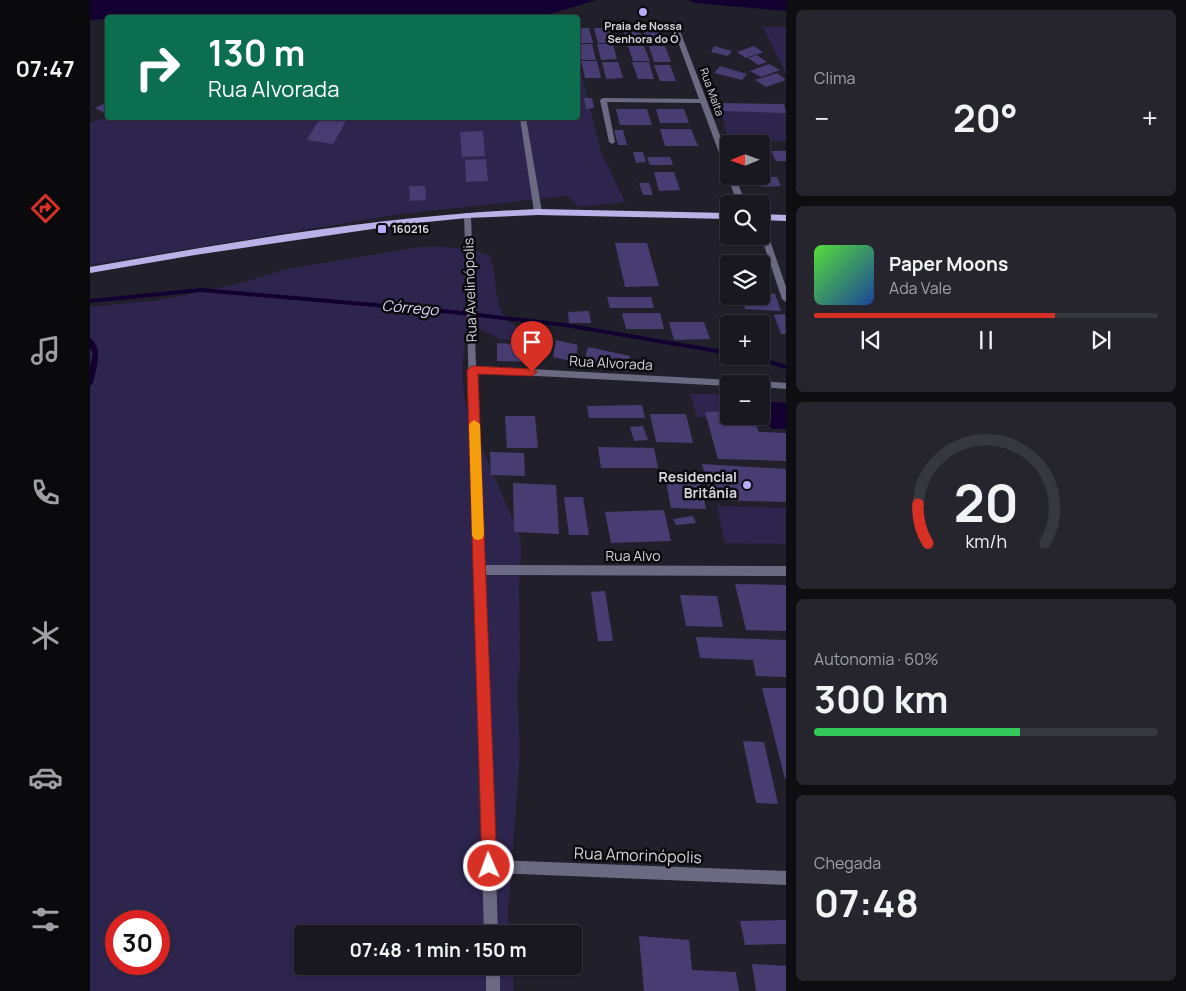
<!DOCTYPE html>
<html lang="pt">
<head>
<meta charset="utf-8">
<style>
  :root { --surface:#191820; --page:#26252d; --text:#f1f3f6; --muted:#9fa0a5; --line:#37373e; --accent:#d93025 }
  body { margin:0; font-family:Manrope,sans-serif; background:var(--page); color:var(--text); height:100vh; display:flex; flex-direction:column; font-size:19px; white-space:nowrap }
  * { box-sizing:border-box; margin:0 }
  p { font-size:16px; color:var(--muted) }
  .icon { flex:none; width:28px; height:28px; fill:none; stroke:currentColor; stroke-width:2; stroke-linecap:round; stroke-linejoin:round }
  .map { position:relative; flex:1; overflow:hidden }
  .details { display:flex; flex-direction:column; gap:10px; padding:10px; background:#0e0d12; width:400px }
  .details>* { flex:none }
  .hud { position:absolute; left:15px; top:15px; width:475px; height:105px; border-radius:5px; box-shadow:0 1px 4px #0004,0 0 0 1px var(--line); background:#0b6e4f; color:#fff; overflow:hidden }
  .needle { width:32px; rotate:269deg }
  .controls { position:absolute; left:630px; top:135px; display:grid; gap:10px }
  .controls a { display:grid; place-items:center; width:50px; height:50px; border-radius:5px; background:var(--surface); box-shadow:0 1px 4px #0004,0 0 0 1px var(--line); font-size:25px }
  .speed { position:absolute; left:15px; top:910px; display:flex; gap:10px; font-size:25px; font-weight:700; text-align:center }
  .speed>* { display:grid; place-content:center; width:65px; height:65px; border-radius:50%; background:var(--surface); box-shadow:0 1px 4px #0004,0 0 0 1px var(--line); line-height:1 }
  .speed .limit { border:8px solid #d22; background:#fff; color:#111 }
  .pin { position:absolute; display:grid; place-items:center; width:42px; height:42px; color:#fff; margin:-51px -21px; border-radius:50% 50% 50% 0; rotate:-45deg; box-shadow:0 0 5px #0007 }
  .pin .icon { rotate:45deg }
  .me { position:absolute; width:55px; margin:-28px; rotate:358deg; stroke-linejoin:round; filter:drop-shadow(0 0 4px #0008) }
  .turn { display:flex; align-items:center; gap:18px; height:105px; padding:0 20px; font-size:22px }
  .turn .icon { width:65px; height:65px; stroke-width:2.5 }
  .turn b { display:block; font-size:35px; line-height:42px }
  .big { font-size:38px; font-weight:700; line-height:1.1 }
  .details .widget { flex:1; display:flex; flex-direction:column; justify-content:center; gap:8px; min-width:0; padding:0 18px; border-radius:8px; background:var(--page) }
  .details .dial { align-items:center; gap:0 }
  .dial svg { height:130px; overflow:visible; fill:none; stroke:var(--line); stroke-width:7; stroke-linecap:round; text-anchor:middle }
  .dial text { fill:var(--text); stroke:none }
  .song { display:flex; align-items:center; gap:15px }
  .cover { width:60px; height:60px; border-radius:8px; background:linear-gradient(135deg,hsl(110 70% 55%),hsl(220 70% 35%)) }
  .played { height:5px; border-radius:2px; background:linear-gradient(90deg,var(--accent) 70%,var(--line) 70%) }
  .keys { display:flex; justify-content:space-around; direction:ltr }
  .heat { display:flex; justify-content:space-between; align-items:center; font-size:28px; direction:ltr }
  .charge { height:8px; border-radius:4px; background:linear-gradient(90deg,#34c759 60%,var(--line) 0) }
  .trip { position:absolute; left:204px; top:925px; width:288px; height:50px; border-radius:5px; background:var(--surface); box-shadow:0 1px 4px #0004,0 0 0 1px var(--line); font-weight:700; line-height:50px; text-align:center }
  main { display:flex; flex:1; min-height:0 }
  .dock { display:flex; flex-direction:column; width:90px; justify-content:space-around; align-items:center; background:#0a0a0d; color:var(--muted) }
  .dock .icon { width:35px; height:35px }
  .dock .active { color:var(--accent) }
  .dock b { font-size:22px; color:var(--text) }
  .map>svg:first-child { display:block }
  .green { fill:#2d254e; fill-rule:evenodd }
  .water { fill:#110030 }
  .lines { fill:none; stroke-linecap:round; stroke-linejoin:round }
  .stream { fill:#110030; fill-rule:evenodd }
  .building { fill:#473d73 }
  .service { fill:#6c6983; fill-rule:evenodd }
  .minor { fill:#6c6983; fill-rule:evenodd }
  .primary { fill:#b9b1e8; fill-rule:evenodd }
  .route { fill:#d93025; stroke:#8d1f18 }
  .slow { fill:#f59e0b }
  .poi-dot { fill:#b7abf8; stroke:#0b0a0f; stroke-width:2 }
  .labels { text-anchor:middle; stroke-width:5; stroke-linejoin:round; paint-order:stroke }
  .far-poi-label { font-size:11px; font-weight:bold; fill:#d5d5dc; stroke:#0b0a0f }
  .far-street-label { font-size:11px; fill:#d5d5dc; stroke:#0b0a0f }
  .street-label { font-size:14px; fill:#d5d5dc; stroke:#0b0a0f }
  .poi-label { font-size:14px; font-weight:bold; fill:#d5d5dc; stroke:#0b0a0f; text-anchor:end }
  .water-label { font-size:15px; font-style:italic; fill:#dad6f9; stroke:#0b0a0f }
  .near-street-label { font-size:16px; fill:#d5d5dc; stroke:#0b0a0f }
</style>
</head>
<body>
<main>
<nav class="dock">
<b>07:47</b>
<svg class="icon active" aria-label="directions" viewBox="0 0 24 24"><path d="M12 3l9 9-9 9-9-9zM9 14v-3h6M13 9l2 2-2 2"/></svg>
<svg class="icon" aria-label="music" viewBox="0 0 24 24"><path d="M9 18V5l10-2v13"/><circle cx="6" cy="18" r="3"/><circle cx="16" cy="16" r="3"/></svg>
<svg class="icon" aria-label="phone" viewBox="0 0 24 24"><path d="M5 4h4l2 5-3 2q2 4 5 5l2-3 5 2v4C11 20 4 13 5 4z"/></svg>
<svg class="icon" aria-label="climate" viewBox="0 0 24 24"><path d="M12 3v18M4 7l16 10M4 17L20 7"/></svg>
<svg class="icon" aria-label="car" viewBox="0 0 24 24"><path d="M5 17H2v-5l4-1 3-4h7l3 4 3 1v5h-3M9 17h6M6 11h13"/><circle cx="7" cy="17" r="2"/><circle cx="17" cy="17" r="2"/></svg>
<svg class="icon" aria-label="filters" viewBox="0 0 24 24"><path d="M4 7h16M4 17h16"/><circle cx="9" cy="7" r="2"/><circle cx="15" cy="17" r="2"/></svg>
</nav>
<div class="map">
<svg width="696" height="991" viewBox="0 0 696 991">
  <rect width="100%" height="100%" fill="#21202a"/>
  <path class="green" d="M673,27H696V74Z
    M488,60L511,152L535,202L489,207L477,196L310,214L0,265V123L17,117L488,118Z
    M631,111L696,112V141L639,142Z
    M331,247C355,247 378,246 400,256C408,275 402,310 421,323C428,328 440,329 448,332L441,341L412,340L386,327L376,335L372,368L374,396L385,437L394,453L430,536L431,552L429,587L430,665L427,685L430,753L418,912L420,934H212V966H422L424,991H0V307L70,300L143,285L198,269ZM26,921H69V964H26Z
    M600,394H639V416L668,417H607Z
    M627,506L696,508V544L635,543Z"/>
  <path class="water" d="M0,0H506L448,18H18L17,19L0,20Z
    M598,0H696V11L605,3Z
    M671,401L696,403V429H682C674,420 671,413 671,401Z"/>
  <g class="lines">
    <path class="stream" d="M111,288L353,309L475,323L639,351V355L475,327L353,313L111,292L0,303V299Z
      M0,338C14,348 6,369 3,383L0,386V367L3,354L0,348Z
      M657,356H669L696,365V369L658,358Z"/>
  </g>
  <path class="building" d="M488,28H499L503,43H488Z
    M504,28H519L523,43H508Z
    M533,29H549L554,44H538Z
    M553,30H568L573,44L558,45Z
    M488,44H502L506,60H490Z
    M507,44H523L527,59L511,60Z
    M538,46H554L560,61H543Z
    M559,46H575L581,62H564Z
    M624,46L642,51L638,56L621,52Z
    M664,46L673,52L656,58L647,52Z
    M667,55L677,62L668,65L658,58Z
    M491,61H507L511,78H495Z
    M512,62H528L533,78L516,79Z
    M542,62H559L564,79H548Z
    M679,64L690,70L671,77L660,71Z
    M564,65H580L586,81H570Z
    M630,66L657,74L652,80L624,73Z
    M687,73L696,80L676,87L665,80Z
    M494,98H502L504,108L496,109Z
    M18,102V115L5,108Z
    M628,103L694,104L696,113L631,111Z
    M526,109H557L562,125H530Z
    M566,109H594L599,123H570Z
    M230,118L256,121L243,144L217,140Z
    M570,129H601L608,146H575Z
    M524,130H533L537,145H528Z
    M393,131L395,156L372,157L370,132Z
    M681,151H696V161H686Z
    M543,152H553L556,162L546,163Z
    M671,156H675L680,167H671Z
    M557,157H580L583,165H560Z
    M396,159L398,181L376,182L375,160Z
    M564,172H584L590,190L569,191Z
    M668,177H687L691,186L672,187Z
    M549,183H559L563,195H553Z
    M319,186H335L336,200L320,201Z
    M525,243H557L569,286L535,287Z
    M671,293L685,294L691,311L655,309L652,296H671Z
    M517,297H561L564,308H520Z
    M499,311L501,323H479L478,312Z
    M532,313H570L574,329H536Z
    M695,314L696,334H691L684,315Z
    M579,322H614L620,339L584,340Z
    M631,324H639V340H636Z
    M466,340L488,345L485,362L463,357Z
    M407,343L445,345L446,362L407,361Z
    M498,347L540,356L537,372L494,362Z
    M552,405L555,418H499L497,406Z
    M639,411V416H662L669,432L696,433V461L628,459L615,412Z
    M560,414H596L603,443L566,442Z
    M415,416H445L448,448H417Z
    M553,426L558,440L544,441L540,427Z
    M508,447L564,448L568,468H511Z
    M400,452L434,453L435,476L401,475Z
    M612,464L696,469V502L622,500Z
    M574,472L608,473L616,509L581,508Z
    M423,483L466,485L469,534L424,532Z
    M474,497H493L499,535H479Z
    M574,510L581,541L521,543L515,512Z
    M603,516L606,523L586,525L583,519Z
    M645,584L696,585V631L656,630Z
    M515,591L523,641H508L501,592Z
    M590,595L627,596L633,627L596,626Z
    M606,637L696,640V677L666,676L663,660L610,658Z
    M672,688H696V779H695Z
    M653,741L674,742L688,804L666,803Z
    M696,920V944L655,945L650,921Z
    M549,936L599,940L602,970L646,972L649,991H554Z
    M662,964L696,966V991H666Z"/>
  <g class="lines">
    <path class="service" d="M513,98L613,99L616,101L613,103L517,102L525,142L522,144L519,142L510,100Z"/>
    <path class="minor" d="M584,21L587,23L639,159V171L635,169L581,23Z
      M430,118H436L452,212L448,214L444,212Z
      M639,174V176H645L656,204H648L637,176Z
      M374,213H377L381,215L386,366L659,381L663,384H639V386L387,373L394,565L696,566V576L394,575L405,860L696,871V885L406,873L408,934H394Z
      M671,224L675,226L696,287V302L692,299L671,236Z
      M671,381L696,383V389L671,387V384H667Z
      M396,966H410V991H396Z"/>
    <path class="primary" d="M448,209L639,213V219L448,215L377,218L317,224L105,255L0,273V267C148,241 297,215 448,209Z
      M671,214L696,215V221L671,220Z"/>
  </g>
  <path class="route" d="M382,366L442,369L447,372L442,376L388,374L407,866L405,872L399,874L394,872L392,866L377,370Z"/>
  <path class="slow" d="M384,420L390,424L394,535L392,539L388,540L384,539L382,535L379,424Z"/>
  <g class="poi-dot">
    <circle cx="553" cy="12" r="5"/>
    <rect x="287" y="224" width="10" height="10" rx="2.5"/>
    <circle cx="657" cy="485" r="5"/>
  </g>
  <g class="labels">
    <g class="far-poi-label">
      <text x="553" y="30">Praia de Nossa<tspan x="553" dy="13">Senhora do Ó</tspan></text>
      <text x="302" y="233" text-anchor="start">160216</text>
    </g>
    <g class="far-street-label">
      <text transform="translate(622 92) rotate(70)" y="4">Rua Malta</text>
    </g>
    <g class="street-label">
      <text transform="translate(380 290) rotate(-92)" y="5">Rua Avelinópolis</text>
      <text transform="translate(521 363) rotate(3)" y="5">Rua Alvorada</text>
      <text x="543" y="561">Rua Alvo</text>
    </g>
    <g class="poi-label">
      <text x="647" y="482">Residencial<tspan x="647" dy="16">Britânia</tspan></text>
    </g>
    <g class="water-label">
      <text transform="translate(320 308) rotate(5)" y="5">Córrego</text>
    </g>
    <g class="near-street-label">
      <text transform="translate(548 855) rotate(2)" y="6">Rua Amorinópolis</text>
    </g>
  </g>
</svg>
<div class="controls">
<a><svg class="needle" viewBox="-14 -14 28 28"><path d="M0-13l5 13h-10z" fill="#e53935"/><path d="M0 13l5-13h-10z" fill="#9fa0a5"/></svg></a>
<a><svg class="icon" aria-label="search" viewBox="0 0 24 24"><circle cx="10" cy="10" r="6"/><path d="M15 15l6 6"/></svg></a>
<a><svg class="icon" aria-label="layers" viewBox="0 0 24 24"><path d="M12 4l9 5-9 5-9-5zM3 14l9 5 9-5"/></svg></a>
<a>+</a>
<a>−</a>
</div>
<div class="speed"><div class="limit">30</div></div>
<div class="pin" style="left:442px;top:372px;background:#d93025"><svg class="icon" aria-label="arrive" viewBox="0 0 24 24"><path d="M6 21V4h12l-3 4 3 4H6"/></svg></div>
<svg class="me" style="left:399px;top:866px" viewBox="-20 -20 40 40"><circle r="17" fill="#d93025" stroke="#fff" stroke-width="3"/><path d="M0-11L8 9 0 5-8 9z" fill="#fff"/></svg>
<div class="trip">07:48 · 1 min · 150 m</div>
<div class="hud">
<div class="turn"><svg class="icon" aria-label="right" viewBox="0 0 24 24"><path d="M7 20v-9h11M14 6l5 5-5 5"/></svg><div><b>130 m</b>Rua Alvorada</div></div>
</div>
</div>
<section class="details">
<div class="widget"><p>Clima</p>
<div class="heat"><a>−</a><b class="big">20°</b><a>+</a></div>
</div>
<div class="widget">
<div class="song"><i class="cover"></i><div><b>Paper Moons</b><p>Ada Vale</p></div></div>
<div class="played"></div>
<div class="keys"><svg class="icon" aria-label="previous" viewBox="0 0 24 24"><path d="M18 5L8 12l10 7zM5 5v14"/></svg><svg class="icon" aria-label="pause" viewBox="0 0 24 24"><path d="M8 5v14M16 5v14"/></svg><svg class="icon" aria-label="next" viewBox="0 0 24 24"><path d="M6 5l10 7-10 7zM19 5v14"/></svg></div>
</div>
<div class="widget dial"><svg viewBox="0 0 100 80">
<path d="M14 69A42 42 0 1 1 86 69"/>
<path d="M14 69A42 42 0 0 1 8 45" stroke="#d93025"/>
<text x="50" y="56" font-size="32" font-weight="700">20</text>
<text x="50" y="72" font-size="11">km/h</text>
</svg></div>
<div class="widget"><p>Autonomia · 60%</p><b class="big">300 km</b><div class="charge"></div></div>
<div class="widget"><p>Chegada</p><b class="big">07:48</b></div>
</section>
</main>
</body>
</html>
